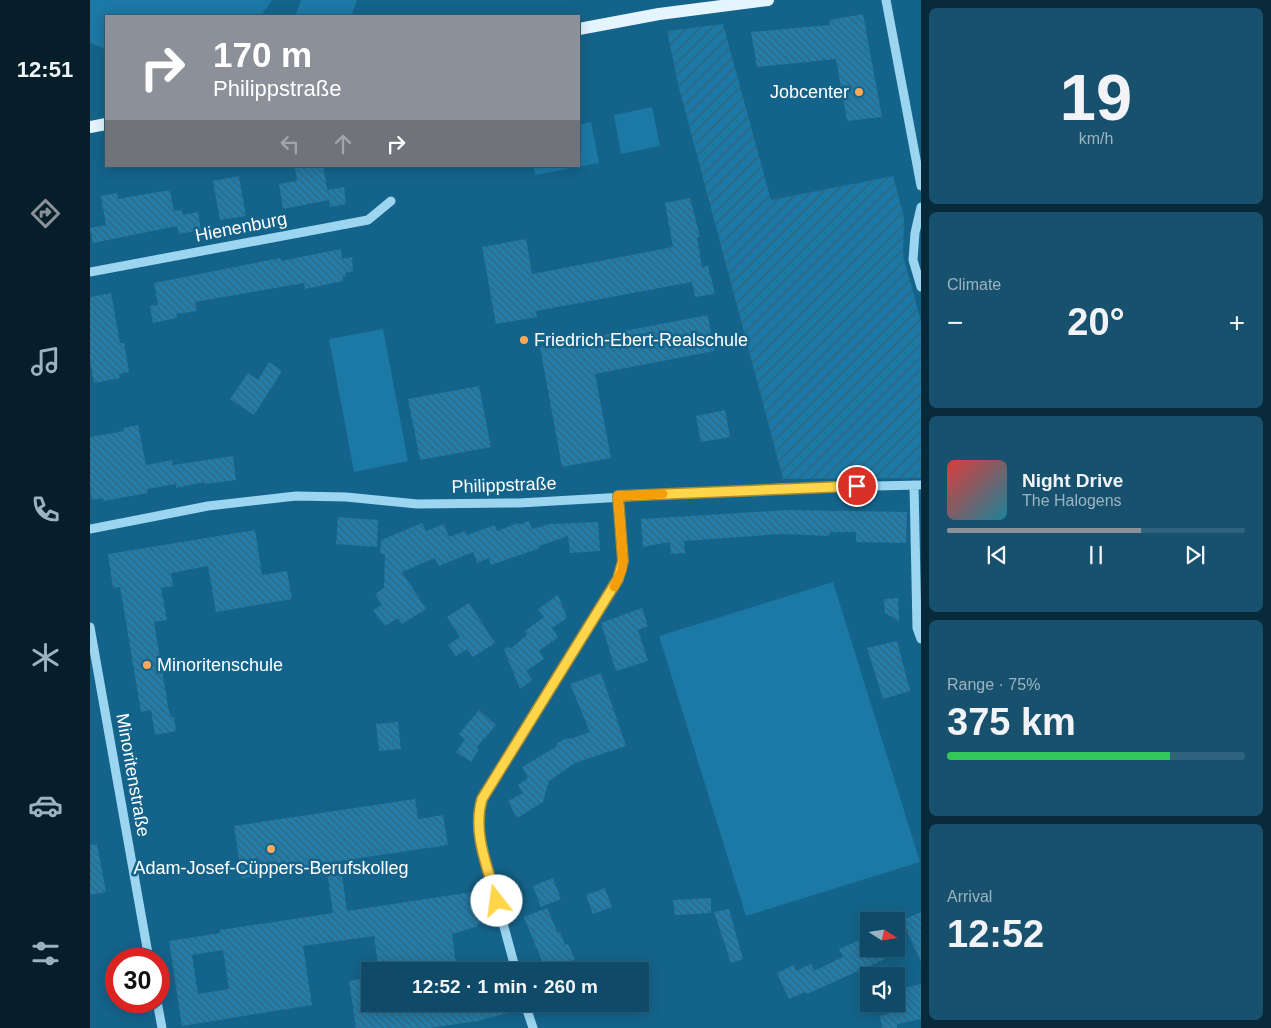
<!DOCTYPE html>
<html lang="en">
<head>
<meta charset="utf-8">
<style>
  :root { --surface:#0f4a68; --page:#18516e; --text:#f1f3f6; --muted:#9bb3c0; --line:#2f627c; --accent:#8c9099 }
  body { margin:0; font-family:Helvetica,sans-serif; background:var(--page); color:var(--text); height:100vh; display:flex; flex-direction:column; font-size:19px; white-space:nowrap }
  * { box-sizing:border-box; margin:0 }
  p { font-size:16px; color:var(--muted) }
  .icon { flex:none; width:28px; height:28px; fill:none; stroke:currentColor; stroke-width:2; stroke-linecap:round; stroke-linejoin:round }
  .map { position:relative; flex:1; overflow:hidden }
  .sheet { display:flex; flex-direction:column; gap:8px; padding:8px; background:#082939; width:350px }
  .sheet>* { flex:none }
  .guide { position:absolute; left:15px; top:15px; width:475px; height:152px; border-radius:0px; box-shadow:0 2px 12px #0003,0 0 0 1px var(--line); background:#8c9099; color:#fff; overflow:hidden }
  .needle { width:32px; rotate:102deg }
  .tools { position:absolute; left:770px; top:912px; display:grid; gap:10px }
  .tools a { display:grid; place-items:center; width:45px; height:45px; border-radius:0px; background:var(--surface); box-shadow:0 2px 12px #0003,0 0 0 1px var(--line); font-size:25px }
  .speed { position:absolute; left:15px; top:948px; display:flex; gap:10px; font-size:25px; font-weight:700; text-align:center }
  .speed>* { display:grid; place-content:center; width:65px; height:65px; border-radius:50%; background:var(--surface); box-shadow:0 2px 12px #0003,0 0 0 1px var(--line); line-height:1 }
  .speed .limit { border:8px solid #d22; background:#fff; color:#111 }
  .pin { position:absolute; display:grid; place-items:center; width:42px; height:42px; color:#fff; margin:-21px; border:2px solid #fff; border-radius:50%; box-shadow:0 1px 5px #0007 }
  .me { position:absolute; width:55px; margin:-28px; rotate:345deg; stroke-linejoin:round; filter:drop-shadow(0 0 4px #0008) }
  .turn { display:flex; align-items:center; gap:18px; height:105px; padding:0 25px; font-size:22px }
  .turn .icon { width:65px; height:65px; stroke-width:2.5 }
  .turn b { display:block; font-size:35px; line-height:42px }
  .lanes { display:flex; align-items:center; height:48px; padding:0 25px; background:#0003; justify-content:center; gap:25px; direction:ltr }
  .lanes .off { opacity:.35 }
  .big { font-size:38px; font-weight:800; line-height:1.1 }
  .sheet .card { flex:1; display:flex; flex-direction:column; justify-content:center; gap:8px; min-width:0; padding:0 18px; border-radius:8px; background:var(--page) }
  .sheet .dial { align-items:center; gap:0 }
  .dial b { font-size:65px; line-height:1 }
  .song { display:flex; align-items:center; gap:15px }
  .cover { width:60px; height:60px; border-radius:8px; background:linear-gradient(135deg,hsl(0 70% 55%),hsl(190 70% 35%)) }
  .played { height:5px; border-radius:2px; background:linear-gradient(90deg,var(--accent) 65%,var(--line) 65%) }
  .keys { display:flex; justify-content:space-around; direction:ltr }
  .heat { display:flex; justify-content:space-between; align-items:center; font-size:28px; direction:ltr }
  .charge { height:8px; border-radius:4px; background:linear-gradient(90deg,#34c759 75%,var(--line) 0) }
  .trip { position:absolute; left:271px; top:962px; width:288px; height:50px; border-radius:0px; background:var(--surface); box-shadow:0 2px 12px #0003,0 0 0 1px var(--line); font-weight:800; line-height:50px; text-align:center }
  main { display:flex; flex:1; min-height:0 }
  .dock { display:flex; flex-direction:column; width:90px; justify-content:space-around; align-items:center; background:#061e2a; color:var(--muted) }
  .dock .icon { width:35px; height:35px }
  .dock .active { color:var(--accent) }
  .dock b { font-size:22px; color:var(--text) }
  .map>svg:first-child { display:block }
  .garden { fill:url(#garden-furrows) }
  .pitch { fill:#1c78a4 }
  .building { fill:url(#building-back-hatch); fill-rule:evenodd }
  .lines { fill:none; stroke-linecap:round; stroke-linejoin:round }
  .minor { stroke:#9cd5f0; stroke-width:9 }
  .major { stroke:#e5f5ff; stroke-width:12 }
  .route-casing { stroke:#a68a30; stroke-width:12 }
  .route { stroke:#ffd54a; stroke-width:9 }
  .slow { stroke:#f59e0b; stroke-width:9 }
  .poi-dot { fill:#ffaa5b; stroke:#14638a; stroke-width:2 }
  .labels { text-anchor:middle; stroke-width:5; stroke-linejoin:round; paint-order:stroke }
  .poi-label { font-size:18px; fill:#fff; stroke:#14638a; text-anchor:start }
  .street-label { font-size:18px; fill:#fff; stroke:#14638a }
</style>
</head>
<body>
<main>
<nav class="dock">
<b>12:51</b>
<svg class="icon active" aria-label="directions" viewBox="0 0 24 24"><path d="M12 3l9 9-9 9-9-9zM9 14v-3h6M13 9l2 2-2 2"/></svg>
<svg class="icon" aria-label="music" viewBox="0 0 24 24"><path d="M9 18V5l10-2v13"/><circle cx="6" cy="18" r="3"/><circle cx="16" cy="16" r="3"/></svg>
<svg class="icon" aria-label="phone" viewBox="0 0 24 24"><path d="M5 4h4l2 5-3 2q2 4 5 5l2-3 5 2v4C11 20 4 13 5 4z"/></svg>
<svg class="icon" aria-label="climate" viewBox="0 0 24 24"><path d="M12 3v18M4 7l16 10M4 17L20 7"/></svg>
<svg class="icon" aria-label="car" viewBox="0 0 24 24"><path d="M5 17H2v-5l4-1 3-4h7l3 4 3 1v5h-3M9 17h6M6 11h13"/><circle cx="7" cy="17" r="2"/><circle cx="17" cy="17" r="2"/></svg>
<svg class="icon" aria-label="filters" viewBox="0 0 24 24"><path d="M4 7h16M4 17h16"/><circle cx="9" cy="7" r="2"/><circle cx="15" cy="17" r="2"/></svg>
</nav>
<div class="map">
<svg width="831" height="1028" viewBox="0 0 831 1028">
  <defs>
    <pattern id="garden-furrows" width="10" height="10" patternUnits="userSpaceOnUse" patternTransform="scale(1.25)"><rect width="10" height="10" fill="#1c78a4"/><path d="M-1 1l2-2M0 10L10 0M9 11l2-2" fill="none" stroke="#346278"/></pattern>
    <pattern id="building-back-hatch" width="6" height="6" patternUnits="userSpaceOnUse" patternTransform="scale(1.25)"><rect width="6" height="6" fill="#227da9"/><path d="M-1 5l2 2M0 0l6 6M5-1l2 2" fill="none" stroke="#37647a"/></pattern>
  </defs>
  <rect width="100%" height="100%" fill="#14638a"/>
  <path class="garden" d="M633,24L681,200L803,176L814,218L813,256L831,321V478L693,479L588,84L577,31Z"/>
  <path class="pitch" d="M0,0H182L171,16H16V49L0,43Z
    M211,0H267L261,16H205Z
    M562,107L570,146L531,154L524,115Z
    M501,122L509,163L445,175L443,166H489V125Z
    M293,329L318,461L264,472L239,339Z
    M743,582L830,862L656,916L569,636Z"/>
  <path class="building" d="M773,14L792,117L757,121L746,59L667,67L661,32L740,25L739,20Z
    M214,166H233L239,198L238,190L254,187L256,204L240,207L239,200L193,209L189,184L207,181L205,168Z
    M149,176L156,216L130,220L123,181Z
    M73,191H80L84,211L92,210L93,215L108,212L111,230L89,234L87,226L3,243L0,228L16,225L11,196L27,193L28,199Z
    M600,198L610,237H607L612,267L618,266L625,294L605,297L602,282L446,311L447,317L406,324L392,247L436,239L442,274L583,247L575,203Z
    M251,249L252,259L262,257L263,271L255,273L256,277H252L253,281L215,289L214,283L105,302L107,311L86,314L87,318L63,323L60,306L68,305L64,283L190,258L191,261Z
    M21,293L30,343H34L39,372L29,374L30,378L4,383L0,360V297Z
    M618,315L624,351L505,374L521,458L472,467L450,347Z
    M179,362L192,371L164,415L140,399L158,373L168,380Z
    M389,386L401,447L330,460L318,399Z
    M635,410L640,437L611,442L606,416Z
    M48,425L56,465L82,460L83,465L143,456L146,480L114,484V482L86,488V484L57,489L58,493L14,501L13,498L2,500L0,488V437L34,431V428Z
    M697,510L817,512L816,543L766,542V532H740L739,536L690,534L594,541L595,553L581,554L580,542L553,547L551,519Z
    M248,517L288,520L287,547L246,544Z
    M439,521L442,529L459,524L508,522L510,551L480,553L478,536L449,546L450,548L401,565L399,558L387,563L383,552L349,566L345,558L312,572L336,609L312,624L308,618L295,626L283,610L292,605L285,594L294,588L295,554H290L291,540L332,523L336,531L354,524L359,537L375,531L377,535L405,525L407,531L428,523L429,525Z
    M165,530L172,575L197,571L202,599L126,612L118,566L81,573L83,586L71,588L77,620L64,622L78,707L81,717H84L86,731L65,735L61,710L51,712L30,587L23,588L18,554Z
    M468,595L477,618L462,628L468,637L449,651L454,659L436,671L442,680L430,689L414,649L419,647L426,657L420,649L437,635L435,631L454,617L448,609Z
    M808,598L809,621L795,613L794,599Z
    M379,603L405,643L383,657L377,649L366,656L358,645L370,637L357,617Z
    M552,608L558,626L548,630L558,661L526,671L511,623Z
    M807,641L820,691L793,699L777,648Z
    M511,673L536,746L485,763L459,781L453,802L427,818L418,801L433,793L428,785L438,778L432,767L466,747L467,743L476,738L480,739L500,732L480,684Z
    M389,710L406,725L386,748L389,749L381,762L366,752L375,739L369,734Z
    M308,722L311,749L289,751L286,724Z
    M325,799L328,819L353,815L358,845L250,861L257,911L388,891L397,921L387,924L388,926L362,934L367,971H289L284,936L213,946L222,1005L92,1026L79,941L130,933V930L243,913L236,864L152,878L144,826ZM133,950L139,989L108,994L102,955Z
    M7,844L16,892L0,895V845Z
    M463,878L471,899L451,907L443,886Z
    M515,888L522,907L503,914L496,895Z
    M621,898V913L585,915L583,900Z
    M457,908L468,933L470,932L475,945L478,944L485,959L475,963L479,971H456L434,917Z
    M639,909L653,959L641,963L624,912Z
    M831,912V962L812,920Z
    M779,936V949H790L795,959L717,994L715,992L699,999L687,973L704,965L706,971L721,964L724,971L753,957L749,949Z
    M280,977V1004H429L430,1010L388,1021L339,1028H266L259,981Z
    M831,984V1019L807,1024V1028H792L790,1016L799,1014L796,1004H806V990Z"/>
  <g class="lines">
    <path class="minor" d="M796,0L831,186
      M831,207L825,233L823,260L831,287
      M0,272L278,220L301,201
      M824,485L827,628L831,639
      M0,529L118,506L206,496L256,497L327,504L429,503L691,488L831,485
      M0,627L59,959
      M426,971L388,831V814L392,799L528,579L533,561L528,496
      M67,1001L72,1028
      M435,1004L443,1028"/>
    <path class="major" d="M489,29L569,14L678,0
      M0,127L16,124"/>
  </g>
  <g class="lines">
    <g class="route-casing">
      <path id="route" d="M407,901C398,868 382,833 392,799L528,579L533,561L528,496L767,486"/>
    </g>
    <use href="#route" class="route"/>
    <path class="slow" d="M524,587L532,570L533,561L528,496L573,494"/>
  </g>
  <g class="poi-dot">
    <circle cx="769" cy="92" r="5"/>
    <circle cx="434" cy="340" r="5"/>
    <circle cx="57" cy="665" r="5"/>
    <circle cx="181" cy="849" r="5"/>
  </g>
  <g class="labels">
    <g class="poi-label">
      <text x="759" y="98" text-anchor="end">Jobcenter</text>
      <text x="444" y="346">Friedrich-Ebert-Realschule</text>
      <text x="67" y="671">Minoritenschule</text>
      <text x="181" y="874" text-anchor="middle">Adam-Josef-Cüppers-Berufskolleg</text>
    </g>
    <g class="street-label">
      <text transform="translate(151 227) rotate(-11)" y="6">Hienenburg</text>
      <text transform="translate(414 485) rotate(-2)" y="6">Philippstraße</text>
      <text transform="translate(43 775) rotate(80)" y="6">Minoritenstraße</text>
    </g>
  </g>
</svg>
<div class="tools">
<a><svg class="needle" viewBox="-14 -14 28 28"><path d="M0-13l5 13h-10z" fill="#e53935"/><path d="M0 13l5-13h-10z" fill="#9bb3c0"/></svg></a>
<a><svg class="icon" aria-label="sound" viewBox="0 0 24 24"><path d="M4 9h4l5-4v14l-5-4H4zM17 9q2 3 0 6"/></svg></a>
</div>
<div class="speed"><div class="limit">30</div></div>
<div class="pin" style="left:767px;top:486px;background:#d93025"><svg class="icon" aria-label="arrive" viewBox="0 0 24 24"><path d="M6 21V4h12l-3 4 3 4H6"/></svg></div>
<svg class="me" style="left:407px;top:901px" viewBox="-20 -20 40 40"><circle r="19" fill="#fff"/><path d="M0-13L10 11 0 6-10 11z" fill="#ffd54a"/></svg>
<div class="trip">12:52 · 1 min · 260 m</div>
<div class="guide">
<div class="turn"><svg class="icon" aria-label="right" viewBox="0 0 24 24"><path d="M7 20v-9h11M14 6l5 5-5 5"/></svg><div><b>170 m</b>Philippstraße</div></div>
<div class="lanes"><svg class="icon off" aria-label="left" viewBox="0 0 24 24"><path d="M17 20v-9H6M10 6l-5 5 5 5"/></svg><svg class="icon off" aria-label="ahead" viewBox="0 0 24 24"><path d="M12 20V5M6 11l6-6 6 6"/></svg><svg class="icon" aria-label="right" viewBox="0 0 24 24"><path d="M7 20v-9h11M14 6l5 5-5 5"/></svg></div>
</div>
</div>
<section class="sheet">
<div class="card dial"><b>19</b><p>km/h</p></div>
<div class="card"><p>Climate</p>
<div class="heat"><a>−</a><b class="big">20°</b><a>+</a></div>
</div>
<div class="card">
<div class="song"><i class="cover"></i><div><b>Night Drive</b><p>The Halogens</p></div></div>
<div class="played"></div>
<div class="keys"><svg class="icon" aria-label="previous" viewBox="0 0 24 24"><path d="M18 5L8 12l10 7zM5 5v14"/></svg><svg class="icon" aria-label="pause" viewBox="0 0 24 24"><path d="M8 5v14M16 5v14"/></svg><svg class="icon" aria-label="next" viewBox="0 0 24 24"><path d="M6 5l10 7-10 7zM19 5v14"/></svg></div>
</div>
<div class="card"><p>Range · 75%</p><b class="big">375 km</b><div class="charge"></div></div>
<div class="card"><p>Arrival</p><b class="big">12:52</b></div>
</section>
</main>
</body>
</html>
